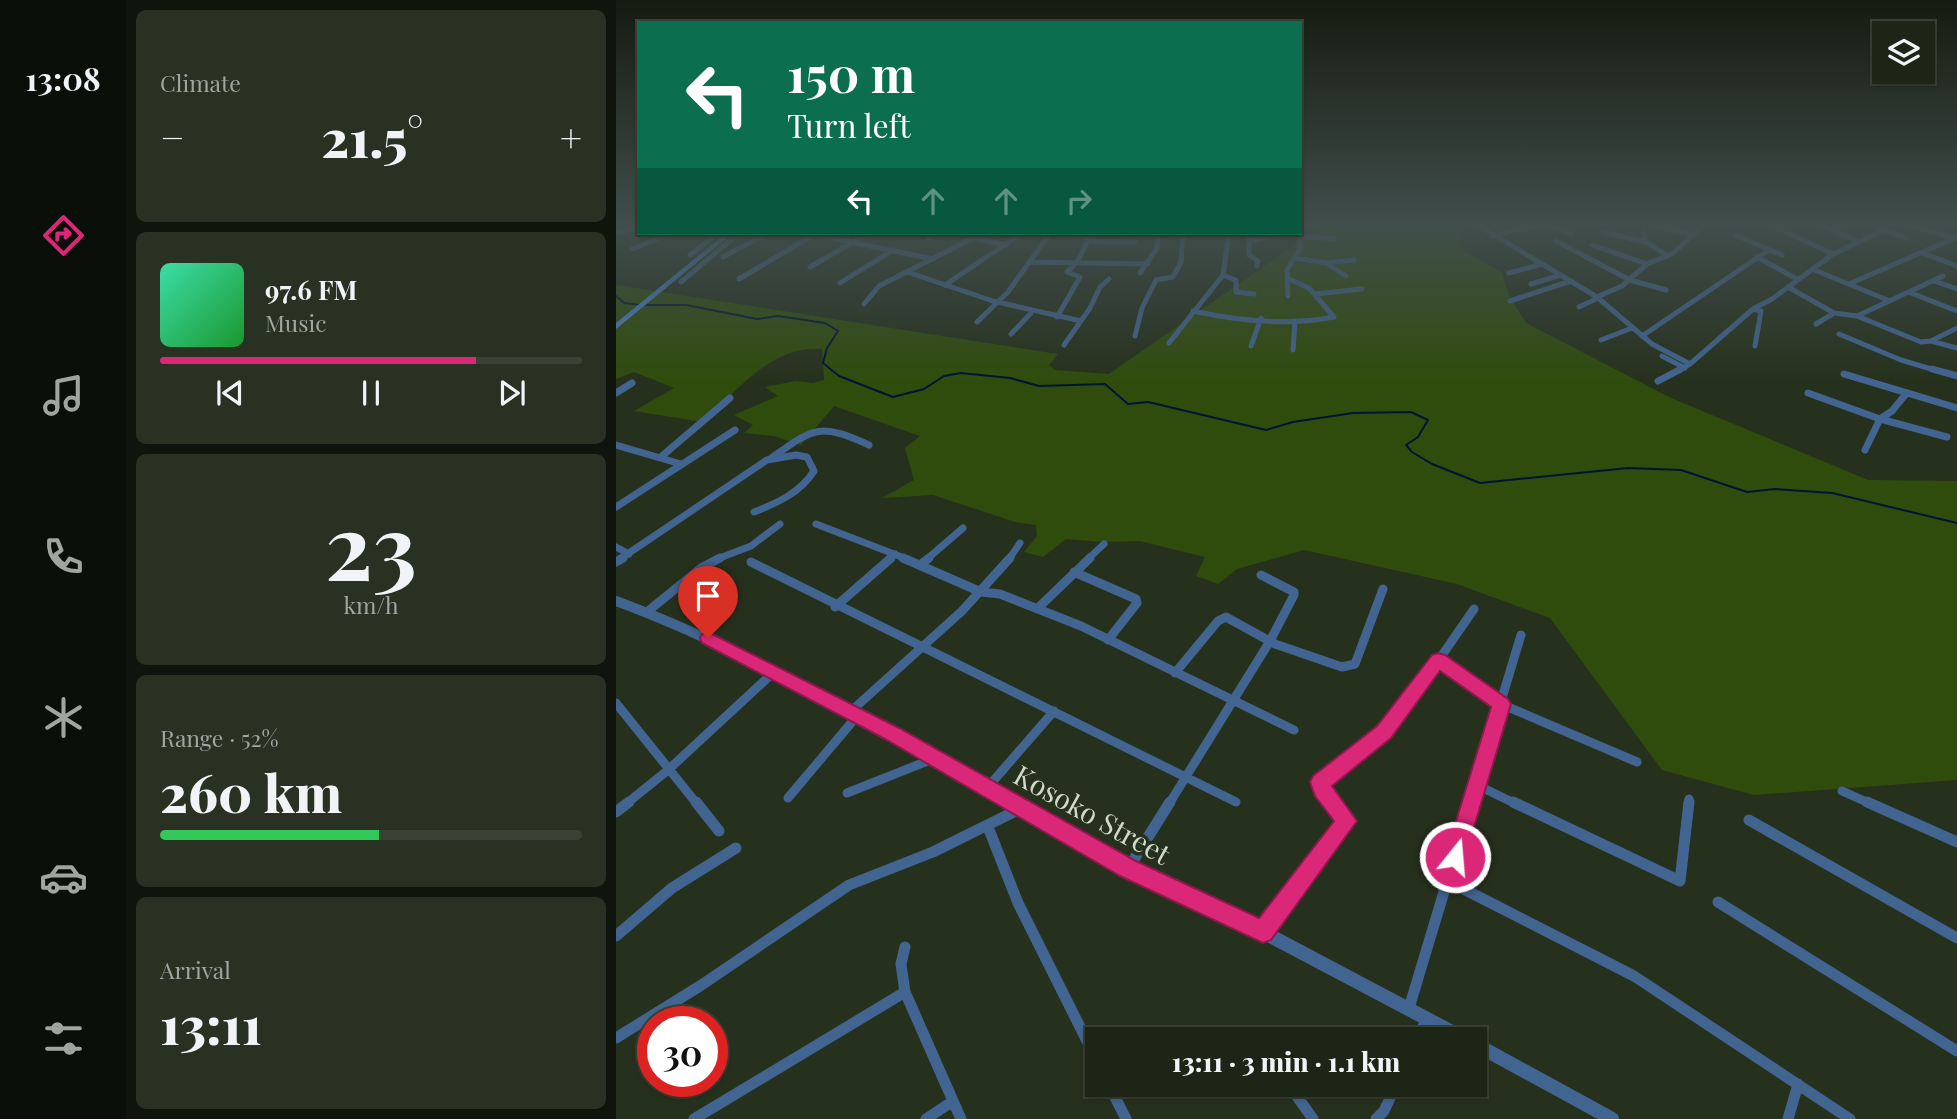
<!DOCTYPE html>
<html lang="en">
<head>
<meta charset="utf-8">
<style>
  :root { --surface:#1c2516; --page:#293123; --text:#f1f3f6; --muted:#a0a5a1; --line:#3a4235; --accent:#db2777 }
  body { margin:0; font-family:"Playfair Display",serif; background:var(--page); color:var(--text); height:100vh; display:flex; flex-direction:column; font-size:26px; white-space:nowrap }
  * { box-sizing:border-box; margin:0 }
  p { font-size:23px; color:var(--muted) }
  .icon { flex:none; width:38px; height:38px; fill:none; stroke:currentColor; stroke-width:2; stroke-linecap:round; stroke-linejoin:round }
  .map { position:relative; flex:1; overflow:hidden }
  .sheet { display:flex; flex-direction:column; gap:10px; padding:10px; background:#0f140c; width:490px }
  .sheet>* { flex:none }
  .top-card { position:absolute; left:21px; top:21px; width:665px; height:214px; border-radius:0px; box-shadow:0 2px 5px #0004,0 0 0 2px var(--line); background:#0b6e4f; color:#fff; overflow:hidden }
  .controls { position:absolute; left:1256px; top:21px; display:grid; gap:14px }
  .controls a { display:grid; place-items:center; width:63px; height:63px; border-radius:0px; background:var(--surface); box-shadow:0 2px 5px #0004,0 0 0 2px var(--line); font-size:35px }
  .speed { position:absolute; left:21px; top:1006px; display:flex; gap:14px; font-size:35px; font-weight:700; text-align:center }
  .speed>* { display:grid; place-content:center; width:91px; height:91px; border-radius:50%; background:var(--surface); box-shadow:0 2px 5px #0004,0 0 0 2px var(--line); line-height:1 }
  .speed .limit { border:10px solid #d22; background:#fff; color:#111 }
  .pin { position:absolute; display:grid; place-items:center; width:60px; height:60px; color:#fff; margin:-72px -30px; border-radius:50% 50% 50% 0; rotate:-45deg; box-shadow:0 0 7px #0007 }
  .pin .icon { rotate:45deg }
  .me { position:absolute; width:77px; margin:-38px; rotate:17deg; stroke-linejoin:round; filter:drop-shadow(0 0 5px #0008) }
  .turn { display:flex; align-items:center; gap:24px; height:147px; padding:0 35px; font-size:32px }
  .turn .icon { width:91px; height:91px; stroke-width:2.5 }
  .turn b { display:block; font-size:49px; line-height:60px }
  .lanes { display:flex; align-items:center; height:66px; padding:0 35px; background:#0003; justify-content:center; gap:35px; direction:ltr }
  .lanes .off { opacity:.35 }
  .big { font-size:52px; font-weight:800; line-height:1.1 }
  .sheet .tile { flex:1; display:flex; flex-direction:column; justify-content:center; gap:10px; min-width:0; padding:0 24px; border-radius:10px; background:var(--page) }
  .sheet .dial { align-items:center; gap:0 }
  .dial b { font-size:91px; line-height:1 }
  .song { display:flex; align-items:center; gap:21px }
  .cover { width:84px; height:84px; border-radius:10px; background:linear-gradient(135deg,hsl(160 70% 55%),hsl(130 70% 35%)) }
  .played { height:7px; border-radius:4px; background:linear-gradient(90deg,var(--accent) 75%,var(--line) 75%) }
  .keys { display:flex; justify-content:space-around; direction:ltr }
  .heat { display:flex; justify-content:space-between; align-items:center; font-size:38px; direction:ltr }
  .charge { height:10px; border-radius:5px; background:linear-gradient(90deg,#34c759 52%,var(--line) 0) }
  .trip { position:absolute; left:469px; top:1027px; width:402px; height:70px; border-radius:0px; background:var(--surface); box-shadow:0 2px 5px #0004,0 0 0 2px var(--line); font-weight:800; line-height:70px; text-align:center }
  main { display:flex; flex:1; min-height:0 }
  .tabs { display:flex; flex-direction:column; width:126px; justify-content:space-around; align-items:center; background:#0b0f09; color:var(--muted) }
  .tabs .icon { width:49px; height:49px }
  .tabs .current { color:var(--accent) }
  .tabs b { font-size:32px; color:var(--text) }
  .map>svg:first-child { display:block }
  .green { fill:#304c0d }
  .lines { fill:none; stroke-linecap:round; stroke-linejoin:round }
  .stream { stroke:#001536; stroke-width:2 }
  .minor-far3 { stroke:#426491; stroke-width:5 }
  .minor-far2 { stroke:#426491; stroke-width:7 }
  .minor-far1 { stroke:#426491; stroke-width:9 }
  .minor { stroke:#426491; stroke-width:11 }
  .tertiary-far1 { stroke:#426491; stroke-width:10 }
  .tertiary { stroke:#426491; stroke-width:14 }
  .secondary { fill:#4b81c9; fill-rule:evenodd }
  .route { fill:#db2777; stroke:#8e194d; stroke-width:2 }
  .labels { text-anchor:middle; stroke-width:7; stroke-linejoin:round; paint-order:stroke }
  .near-street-label { font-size:28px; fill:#d1d8cc; stroke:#26311d }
</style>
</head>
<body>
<main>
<nav class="tabs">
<b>13:08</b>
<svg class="icon current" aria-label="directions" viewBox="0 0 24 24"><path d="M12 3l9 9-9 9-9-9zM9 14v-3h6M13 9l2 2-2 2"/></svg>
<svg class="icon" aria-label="music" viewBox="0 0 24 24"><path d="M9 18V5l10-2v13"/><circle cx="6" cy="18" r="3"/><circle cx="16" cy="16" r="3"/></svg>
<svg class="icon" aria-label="phone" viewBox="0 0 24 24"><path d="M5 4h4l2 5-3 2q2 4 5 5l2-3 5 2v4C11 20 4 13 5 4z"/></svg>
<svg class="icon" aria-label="climate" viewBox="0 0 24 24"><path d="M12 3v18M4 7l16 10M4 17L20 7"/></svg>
<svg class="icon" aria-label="car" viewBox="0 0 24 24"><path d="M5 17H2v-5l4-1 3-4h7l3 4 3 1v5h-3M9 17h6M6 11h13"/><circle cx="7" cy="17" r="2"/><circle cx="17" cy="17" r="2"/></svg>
<svg class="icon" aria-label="filters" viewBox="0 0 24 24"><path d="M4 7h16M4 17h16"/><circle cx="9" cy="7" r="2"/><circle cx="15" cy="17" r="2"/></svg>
</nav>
<section class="sheet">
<div class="tile"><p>Climate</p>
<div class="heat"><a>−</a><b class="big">21.5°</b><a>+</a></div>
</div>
<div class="tile">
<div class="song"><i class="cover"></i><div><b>97.6 FM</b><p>Music</p></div></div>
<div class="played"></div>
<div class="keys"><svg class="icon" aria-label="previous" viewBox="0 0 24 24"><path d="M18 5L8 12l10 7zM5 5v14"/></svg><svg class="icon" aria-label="pause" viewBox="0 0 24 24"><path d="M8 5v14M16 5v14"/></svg><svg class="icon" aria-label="next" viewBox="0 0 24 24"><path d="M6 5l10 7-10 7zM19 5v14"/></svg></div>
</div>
<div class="tile dial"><b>23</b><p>km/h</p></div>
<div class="tile"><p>Range · 52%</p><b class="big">260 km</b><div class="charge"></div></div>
<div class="tile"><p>Arrival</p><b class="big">13:11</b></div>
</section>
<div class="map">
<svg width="1341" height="1119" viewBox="0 0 1341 1119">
  <rect width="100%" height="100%" fill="#26311d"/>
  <path class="green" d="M709,224H841L846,233L845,249L885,272L894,297L910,323L1055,398L1252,480L1341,481V780L1138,795L1046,770L934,618L841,584L688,550L621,569L602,584L580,576L589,557L524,541L487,542L450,539L427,557L408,552L421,536L420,525L399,522L317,495L266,498L298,480L289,448L304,436L218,406L185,445L158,436L128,433L137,425L118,415L162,396L149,387L180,381L197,383L208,380L206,349C155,345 121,391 87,422L18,411L58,388L18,372L0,379V285L442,354L433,365L439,370L493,374Z"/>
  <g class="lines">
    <path class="stream" d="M0,296L8,303L25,305
      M30,305H70L141,319L162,316L209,323L222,331L211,348L207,363L223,376L277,397L308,389L328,376L345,373L394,378L423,386L489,384L512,404L532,402L650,430L677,422L737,413L795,412L812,420L802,437L790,445L796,452L816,464L864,483L1012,468L1065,470L1131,492L1159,489L1216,493L1341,523"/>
    <path class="minor-far3" d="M860,224L981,297L1036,344L1074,364
      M929,224L956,234
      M1030,224L1027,230L1030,242L1052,256
      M1032,224L1075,234
      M1202,224L1243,242
      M1254,224L1290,238
      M1287,224L1339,238
      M1159,227L1217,254
      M684,228L693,224
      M1214,229L1232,224
      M987,232L1030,242
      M0,233L23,227
      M191,233L317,259
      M433,233L476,236
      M633,233V255L642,261L641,266
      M1119,235L1166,255
      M686,236L718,239
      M876,236L926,224
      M312,238L321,233
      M357,238L391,245
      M474,241L519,242
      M634,241L670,233
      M940,241L1014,280L1050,290
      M976,245L1031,264
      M16,249L56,233
      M1306,253L1341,266
      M74,255L102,233
      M107,257L152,233
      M1141,257L1181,279
      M680,258L710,263L730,276
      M413,262L532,264
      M710,263L738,260
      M194,267L253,233
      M1196,269L1274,301
      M291,272L377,301L465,321
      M524,273L541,248L543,233
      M893,273L926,264
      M607,275L620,280V292L638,294
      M123,279L199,234
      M1318,281L1341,289
      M65,282L123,233
      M224,283L277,250
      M915,284L945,275
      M1233,284L1341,237
      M329,285L406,233
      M1172,287L1218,313L1241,316L1305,342L1315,341L1341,348
      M1295,293L1341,311
      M699,294L746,289
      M672,296L671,270L684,249V233
      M981,297L1006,286L1031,264L1056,254L1089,224
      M894,301L955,281
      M248,304L263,286L367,233
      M963,307L982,298
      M1137,309L1145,311L1139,346
      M577,311C623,321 672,326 718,317L693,288L671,278
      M1241,316L1327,276
      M441,317L464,277L451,272L461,262L476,233
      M361,322L392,292L434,233
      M1200,324L1218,313
      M395,334L415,313
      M1223,334L1285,360L1322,371
      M519,336L526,308L540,280L557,277L565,262L567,233
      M1026,336L1153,250
      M985,340L1016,328
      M1315,341L1341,328
      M553,343L607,275L613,233
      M448,345L474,308L484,287L493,279
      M635,346L645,318
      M677,350L679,321
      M1046,356L1069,368
      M1062,371L1074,364L1137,309L1156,299L1217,254L1266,231"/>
    <path class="minor-far2" d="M1316,369L1341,376
      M1228,374L1341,408
      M1042,381L1065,369
      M0,393L16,383
      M1192,393L1264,419L1331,437
      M0,445L65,464
      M1249,450L1264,419L1276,411L1289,395
      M46,456L114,398
      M154,459C198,428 202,422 253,445
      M0,507L119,430
      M200,524L291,559
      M0,547L13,554
      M4,559L151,460L180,455L191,457L198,471C184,493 161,503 138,512
      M101,559L135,546L164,524
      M273,559L279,554
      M311,559L347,528
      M393,559L404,543
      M472,559L488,544"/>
    <path class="minor-far1" d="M287,558L365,592L384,594L465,626L678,730
      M0,562L7,558
      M135,562L620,802
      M304,565L313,558
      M458,572L520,599L521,603L492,640
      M219,607L275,558
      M423,607L474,558
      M858,609L822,661L885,704L1021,762
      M31,612L85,568L104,558
      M559,673L602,621L610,617L659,644L726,667L739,664L767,589
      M0,703L81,804
      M234,712L346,611L394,558
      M861,785L900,804
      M372,787L438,711
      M1226,791L1255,804
      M231,793L319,758
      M172,798L241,716
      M10,804L52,770L158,672
      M553,804L654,641L678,595V592L645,575
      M717,804L704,782L768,732L822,661
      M854,804L905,635
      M1072,804L1073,799"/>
    <path class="minor" d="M80,802L103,831
      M897,802L1064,881L1073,802
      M1251,802L1341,842
      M0,812L13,802
      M1133,820L1341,938
      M372,827L402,903L481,1061
      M512,869L554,802
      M832,881L1018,976L1234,1119
      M1102,902L1341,1051
      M647,932L731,821L716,802
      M0,936L56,888L120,848
      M289,947L285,964L289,992L345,1119
      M793,1008L855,802
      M0,1038L84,986L233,885L317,852L406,808
      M801,1040L811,1018
      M493,1085L510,1119
      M673,1085L697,1119
      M78,1119L289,992
      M310,1119L337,1101
      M760,1119L768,1111L780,1085
      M1172,1119L1182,1084"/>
    <path class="tertiary-far1" d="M0,601C139,653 269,730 398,804"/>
    <path class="tertiary" d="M395,802L512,869L647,932L851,1040
      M859,1044L996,1119"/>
    <path class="secondary" d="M110,233H117L0,329V323Z"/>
  </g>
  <linearGradient id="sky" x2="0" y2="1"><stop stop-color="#151b10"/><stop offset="0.59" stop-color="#414e4c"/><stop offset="1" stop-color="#414e4c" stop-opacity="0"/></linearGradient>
  <rect width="1341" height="380" fill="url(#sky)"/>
  <path class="route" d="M92,632L283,728L520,861L643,918L718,821L699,796L694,782L697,776L761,726L816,655L822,653L829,655L892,699L895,704L847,864L839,867L832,864L829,857L875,707L824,671L775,738L716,786L741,821L655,940L647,943L504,876L269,739L86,643L84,638L86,634Z"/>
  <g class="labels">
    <g class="near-street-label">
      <text transform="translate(476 815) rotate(29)" y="10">Kosoko Street</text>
    </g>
  </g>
</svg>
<div class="controls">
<a><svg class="icon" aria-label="layers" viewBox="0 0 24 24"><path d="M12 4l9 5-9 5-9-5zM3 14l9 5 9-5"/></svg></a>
</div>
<div class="speed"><div class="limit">30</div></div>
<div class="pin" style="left:92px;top:638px;background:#d93025"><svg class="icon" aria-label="arrive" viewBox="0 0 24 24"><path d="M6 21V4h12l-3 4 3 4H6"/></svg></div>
<svg class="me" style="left:839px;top:857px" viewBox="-20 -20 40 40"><circle r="17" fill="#db2777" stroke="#fff" stroke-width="3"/><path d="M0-11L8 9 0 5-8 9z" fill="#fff"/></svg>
<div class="trip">13:11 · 3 min · 1.1 km</div>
<div class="top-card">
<div class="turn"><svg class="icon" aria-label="left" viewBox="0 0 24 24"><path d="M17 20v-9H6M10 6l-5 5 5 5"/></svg><div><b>150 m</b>Turn left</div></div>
<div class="lanes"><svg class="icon" aria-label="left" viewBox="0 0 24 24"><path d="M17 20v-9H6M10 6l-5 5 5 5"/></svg><svg class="icon off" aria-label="ahead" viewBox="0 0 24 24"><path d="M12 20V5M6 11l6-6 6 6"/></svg><svg class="icon off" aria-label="ahead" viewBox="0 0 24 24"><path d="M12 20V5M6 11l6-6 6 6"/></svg><svg class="icon off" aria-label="right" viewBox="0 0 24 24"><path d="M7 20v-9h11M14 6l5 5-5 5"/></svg></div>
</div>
</div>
</main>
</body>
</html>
